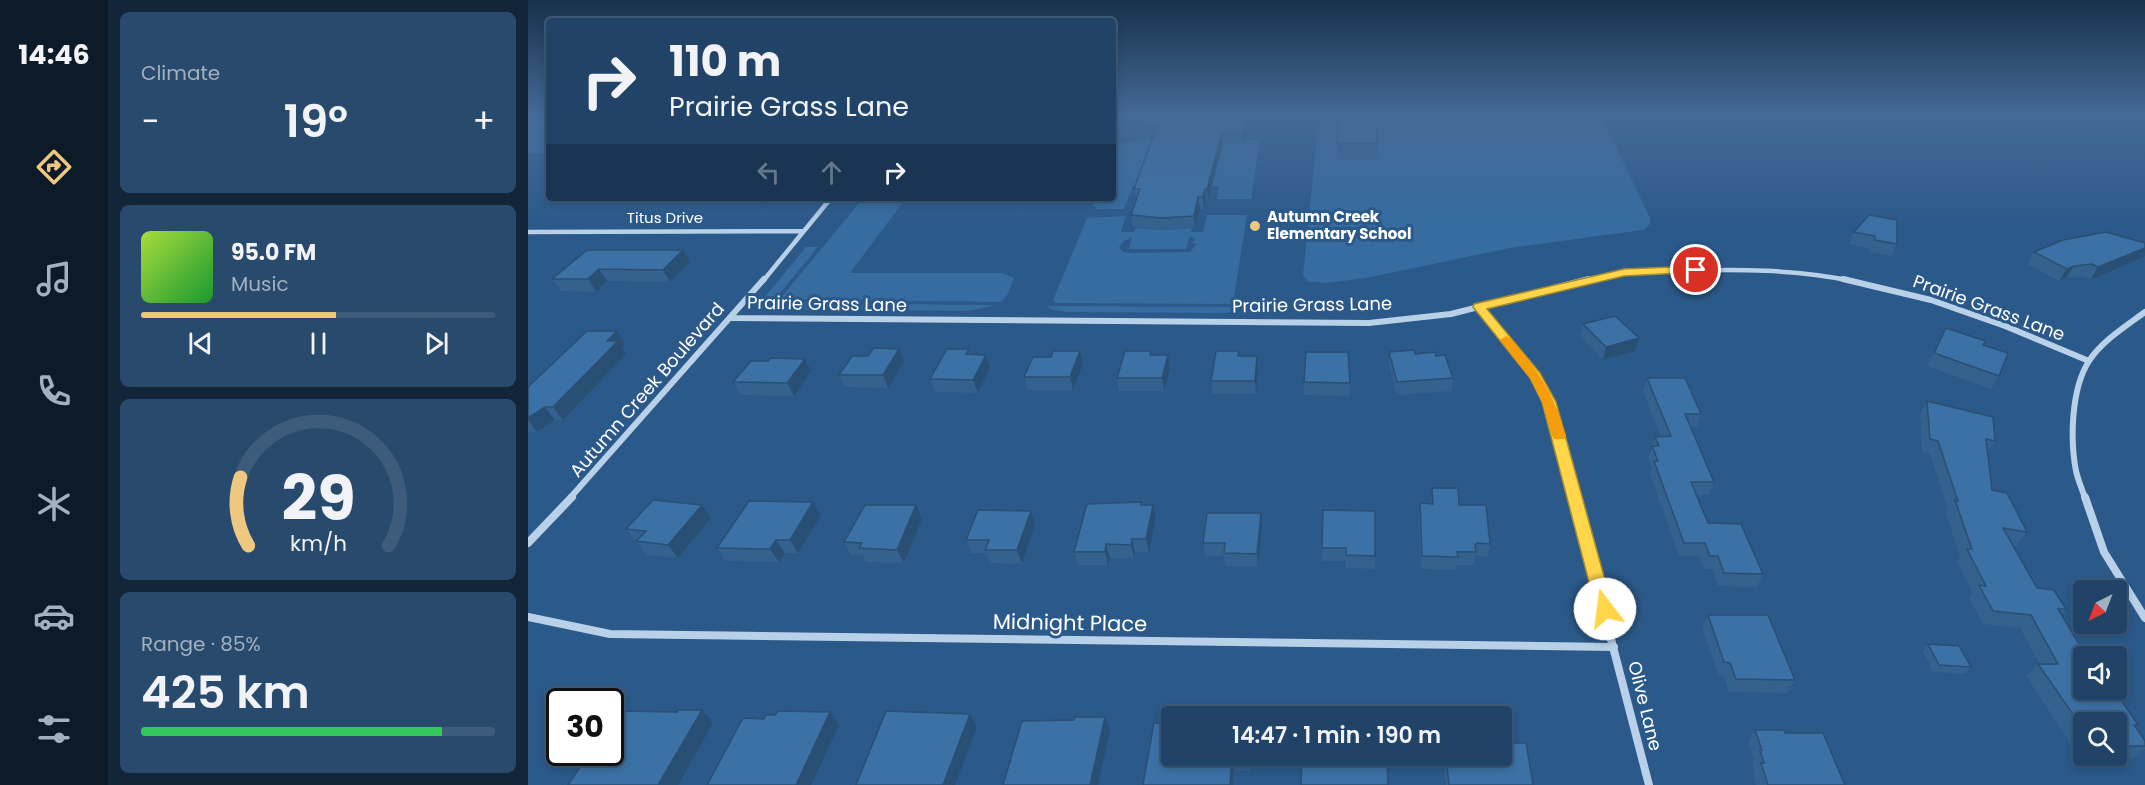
<!DOCTYPE html>
<html lang="en">
<head>
<meta charset="utf-8">
<style>
  :root { --surface:#204367; --page:#284a6d; --text:#f1f3f6; --muted:#a2b0c0; --line:#3d5c7b; --accent:#eec881 }
  body { margin:0; font-family:Poppins,sans-serif; background:var(--page); color:var(--text); height:100vh; display:flex; flex-direction:column; font-size:22px; white-space:nowrap }
  * { box-sizing:border-box; margin:0 }
  p { font-size:20px; color:var(--muted) }
  .icon { flex:none; width:33px; height:33px; fill:none; stroke:currentColor; stroke-width:2; stroke-linecap:round; stroke-linejoin:round }
  .map { position:relative; flex:1; overflow:hidden }
  .details { display:flex; flex-direction:column; gap:12px; padding:12px; background:#122539; width:420px }
  .details>* { flex:none }
  .guide { position:absolute; left:18px; top:18px; width:570px; height:183px; border-radius:6px; box-shadow:0 3px 9px #0003,0 0 0 2px var(--line); background:#204367; color:var(--text); overflow:hidden }
  .needle { width:39px; rotate:222deg }
  .controls { position:absolute; left:1545px; top:580px; display:grid; gap:12px }
  .controls a { display:grid; place-items:center; width:54px; height:54px; border-radius:6px; background:var(--surface); box-shadow:0 3px 9px #0003,0 0 0 2px var(--line); font-size:30px }
  .speed { position:absolute; left:18px; top:688px; display:flex; gap:12px; font-size:30px; font-weight:700; text-align:center }
  .speed>* { display:grid; place-content:center; width:78px; height:78px; border-radius:50%; background:var(--surface); box-shadow:0 3px 9px #0003,0 0 0 2px var(--line); line-height:1 }
  .speed .limit { border:3px solid #111; border-radius:9px; background:#fff; color:#111 }
  .pin { position:absolute; display:grid; place-items:center; width:51px; height:51px; color:#fff; margin:-26px; border:3px solid #fff; border-radius:50%; box-shadow:0 2px 6px #0007 }
  .me { position:absolute; width:66px; margin:-33px; rotate:345deg; stroke-linejoin:round; filter:drop-shadow(0 0 4px #0008) }
  .turn { display:flex; align-items:center; gap:21px; height:126px; padding:0 24px; font-size:27px }
  .turn .icon { width:78px; height:78px; stroke-width:2.5 }
  .turn b { display:block; font-size:42px; line-height:51px }
  .lanes { display:flex; align-items:center; height:57px; padding:0 24px; background:#0003; justify-content:center; gap:30px; direction:ltr }
  .lanes .off { opacity:.35 }
  .big { font-size:45px; font-weight:600; line-height:1.1 }
  .details .card { flex:1; display:flex; flex-direction:column; justify-content:center; gap:9px; min-width:0; padding:0 21px; border-radius:9px; background:var(--page) }
  .details .dial { align-items:center; gap:0 }
  .dial svg { height:156px; overflow:visible; fill:none; stroke:var(--line); stroke-width:7; stroke-linecap:round; text-anchor:middle }
  .dial text { fill:var(--text); stroke:none }
  .song { display:flex; align-items:center; gap:18px }
  .cover { width:72px; height:72px; border-radius:9px; background:linear-gradient(135deg,hsl(80 70% 55%),hsl(130 70% 35%)) }
  .played { height:6px; border-radius:3px; background:linear-gradient(90deg,var(--accent) 55%,var(--line) 55%) }
  .keys { display:flex; justify-content:space-around; direction:ltr }
  .heat { display:flex; justify-content:space-between; align-items:center; font-size:33px; direction:ltr }
  .charge { height:9px; border-radius:4px; background:linear-gradient(90deg,#34c759 85%,var(--line) 0) }
  .trip { position:absolute; left:633px; top:706px; width:351px; height:60px; border-radius:6px; background:var(--surface); box-shadow:0 3px 9px #0003,0 0 0 2px var(--line); font-weight:600; line-height:60px; text-align:center }
  main { display:flex; flex:1; min-height:0 }
  .menu { display:flex; flex-direction:column; width:108px; justify-content:space-around; align-items:center; background:#0d1b29; color:var(--muted) }
  .menu .icon { width:42px; height:42px }
  .menu .active { color:var(--accent) }
  .menu b { font-size:27px; color:var(--text) }
  .map>svg:first-child { display:block }
  .green { fill:#366ca0; fill-rule:evenodd }
  .lines { fill:none; stroke-linecap:round; stroke-linejoin:round }
  .street-far2 { stroke:#b9d1e8; stroke-width:4.5 }
  .street-far1 { stroke:#b9d1e8; stroke-width:6 }
  .street { stroke:#b9d1e8; stroke-width:8 }
  .wall { fill:#34618e; fill-rule:evenodd }
  .shaded-wall { fill:#2a4f74 }
  .building { fill:#3c71a5; stroke:#2a4f74; stroke-width:1.5 }
  .route { fill:#ffd54a; stroke:#a68a30; stroke-width:1.5 }
  .slow { fill:#f59e0b }
  .poi-dot { fill:#eec881; stroke:#2b5989; stroke-width:2 }
  .labels { text-anchor:middle; stroke-width:6; stroke-linejoin:round; paint-order:stroke }
  .far-poi-label { font-size:15px; font-weight:bold; fill:#fff; stroke:#2b5989; text-anchor:start }
  .far-street-label { font-size:15px; fill:#fff; stroke:#2b5989 }
  .street-label { font-size:18px; fill:#fff; stroke:#2b5989 }
  .near-street-label { font-size:21px; fill:#fff; stroke:#2b5989 }
</style>
</head>
<body>
<main>
<nav class="menu">
<b>14:46</b>
<svg class="icon active" aria-label="directions" viewBox="0 0 24 24"><path d="M12 3l9 9-9 9-9-9zM9 14v-3h6M13 9l2 2-2 2"/></svg>
<svg class="icon" aria-label="music" viewBox="0 0 24 24"><path d="M9 18V5l10-2v13"/><circle cx="6" cy="18" r="3"/><circle cx="16" cy="16" r="3"/></svg>
<svg class="icon" aria-label="phone" viewBox="0 0 24 24"><path d="M5 4h4l2 5-3 2q2 4 5 5l2-3 5 2v4C11 20 4 13 5 4z"/></svg>
<svg class="icon" aria-label="climate" viewBox="0 0 24 24"><path d="M12 3v18M4 7l16 10M4 17L20 7"/></svg>
<svg class="icon" aria-label="car" viewBox="0 0 24 24"><path d="M5 17H2v-5l4-1 3-4h7l3 4 3 1v5h-3M9 17h6M6 11h13"/><circle cx="7" cy="17" r="2"/><circle cx="17" cy="17" r="2"/></svg>
<svg class="icon" aria-label="filters" viewBox="0 0 24 24"><path d="M4 7h16M4 17h16"/><circle cx="9" cy="7" r="2"/><circle cx="15" cy="17" r="2"/></svg>
</nav>
<section class="details">
<div class="card"><p>Climate</p>
<div class="heat"><a>−</a><b class="big">19°</b><a>+</a></div>
</div>
<div class="card">
<div class="song"><i class="cover"></i><div><b>95.0 FM</b><p>Music</p></div></div>
<div class="played"></div>
<div class="keys"><svg class="icon" aria-label="previous" viewBox="0 0 24 24"><path d="M18 5L8 12l10 7zM5 5v14"/></svg><svg class="icon" aria-label="pause" viewBox="0 0 24 24"><path d="M8 5v14M16 5v14"/></svg><svg class="icon" aria-label="next" viewBox="0 0 24 24"><path d="M6 5l10 7-10 7zM19 5v14"/></svg></div>
</div>
<div class="card dial"><svg viewBox="0 0 100 80">
<path d="M14 69A42 42 0 1 1 86 69"/>
<path d="M14 69A42 42 0 0 1 10 34" stroke="#eec881"/>
<text x="50" y="56" font-size="32" font-weight="700">29</text>
<text x="50" y="72" font-size="11">km/h</text>
</svg></div>
<div class="card"><p>Range · 85%</p><b class="big">425 km</b><div class="charge"></div></div>
</section>
<div class="map">
<svg width="1617" height="785" viewBox="0 0 1617 785">
  <rect width="100%" height="100%" fill="#2b5989"/>
  <path class="green" d="M0,116H21V153H0Z
    M791,116H1073L1122,218V224L1115,230L982,248L838,278L799,283L780,282L775,275Z
    M618,138L624,140L609,183L605,186L596,209H567L568,206H564L567,198H585V157L591,144Z
    M718,140H732L723,199H689L691,186H684L695,143H717Z
    M335,198H378L322,273H475L486,278L480,294L473,302L252,299Z
    M679,215H719L705,304L528,303L525,300L559,218L598,216L593,232H606L608,228L636,230L664,228L663,232H675ZM662,236L668,239L663,243L669,244L662,252L602,253L595,252L591,247L596,241L604,237L601,249H658Z
    M278,247H290L247,299L236,298Z
    M249,303L458,305H467L441,311L244,309Z
    M518,306L719,307L698,313L540,312L525,310Z"/>
  <g class="lines">
    <path class="street-far2" d="M0,232L275,231
      M235,281L303,198
      M1055,281C1086,273 1118,272 1150,271C1207,269 1268,269 1324,281"/>
    <path class="street-far1" d="M1315,279L1403,300L1477,326L1561,361
      M951,307L1008,376L1021,402L1046,498
      M204,318L841,323L923,314L1061,279
      M42,498L236,279
      M1557,498C1554,489 1550,480 1548,471C1542,440 1543,389 1561,361C1574,341 1598,326 1617,312"/>
    <path class="street" d="M1046,497L1121,785
      M1557,497L1576,552L1617,618
      M0,543L44,497
      M0,617L82,634L1086,647"/>
  </g>
  <path class="wall" d="M615,116H721V122L715,143H695L680,200H678L676,209H672L667,228L636,230L605,227L603,215L608,200L606,189L625,137H612L611,126Z
    M809,143H849V159H809Z
    M1341,215L1369,244L1363,256L1341,252V248L1321,244L1326,232Z
    M1617,243V255L1616,257L1562,280L1556,277L1538,278L1531,281L1499,264L1506,252Z
    M155,250L162,262L142,282L79,281L68,292L33,291L24,279Z
    M1055,324L1111,338L1107,351L1075,360L1052,336Z
    M1418,328L1471,376L1463,389L1399,366Z
    M97,344L94,347L98,354L35,420H27L9,432H0V387Z
    M441,349L442,354L458,355L462,367L450,393L407,392L402,379Z
    M552,351L555,364L545,390H500L496,377L523,357Z
    M623,351V355H640L642,368L636,391H591L589,378Z
    M711,351V356H729L730,369L728,394H685L683,381Z
    M861,352L908,356L925,378L924,391L869,395L861,365Z
    M376,362L360,388L317,387L311,375Z
    M283,371L266,396L213,395L205,382Z
    M1119,378L1173,414L1169,427H1163L1186,482L1181,495H1168L1180,523L1235,574L1229,587L1190,586L1184,569H1176L1171,556H1151L1122,474L1124,468L1120,459L1127,437H1133L1115,391Z
    M776,382L822,383L821,396L776,395Z
    M1399,401L1467,441L1459,453L1464,490L1499,532L1488,546L1485,545L1509,588L1538,609L1534,614L1557,654L1594,697L1592,699L1610,725L1607,728L1617,741V749L1606,758H1552L1498,676L1510,664H1511L1492,628L1455,624L1441,598L1445,593L1429,562L1432,558L1418,513L1420,510L1402,454L1394,452L1392,414ZM1556,723H1588V756H1556Z
    M904,488L931,505L962,544L960,557L947,556L946,565H928V570L893,569L890,517L892,503L903,504Z
    M285,502L293,515L270,553H257L251,562L198,561L189,548Z
    M174,505L183,518L150,558L119,555L98,529Z
    M614,505H625L628,518L621,552H607L606,558H582L580,565H550L546,552Z
    M795,510L847,556V569L818,568V561H794Z
    M503,511L507,524L494,564L462,563L458,553H443L438,540Z
    M394,519L376,563L338,562L335,555H323L316,542Z
    M734,526L730,567L697,566L696,556H677L675,543Z
    M1180,615L1267,680L1259,693L1201,692L1196,676L1190,674L1174,628Z
    M1400,644L1443,667L1437,674L1405,672L1395,651Z
    M1227,730L1257,733L1317,785H1228L1225,775L1227,772L1224,763L1226,760L1220,742Z
    M644,756H725L723,771H706L705,785H615Z
    M915,756H974L1005,785H918Z"/>
  <path class="shaded-wall" d="M719,116H721V122L715,143V133Z
    M694,132L695,143L680,200L679,189Z
    M677,189L678,200L676,209L675,197Z
    M670,197L672,209L667,228L666,216Z
    M1617,248V255L1616,257L1562,280L1570,267Z
    M155,250L162,262L142,282L135,270Z
    M1546,266L1538,278L1531,281L1539,269Z
    M71,269L79,281L68,292L60,279Z
    M89,331L97,344L94,347L98,354L35,420L25,407L79,341Z
    M1111,338L1107,351L1075,360L1078,347Z
    M371,349L376,362L360,388L355,375Z
    M552,351L555,364L545,390L542,377Z
    M458,355L462,367L450,393L445,380Z
    M640,355L642,368L636,391L634,378Z
    M729,356L730,369L728,394L727,381Z
    M277,359L283,371L266,396L259,383Z
    M17,407L27,420L9,432L0,420V418Z
    M285,502L293,515L270,553L262,540Z
    M174,505L183,518L150,558L140,545Z
    M388,505L394,519L376,563L369,550Z
    M625,505L628,518L621,552L618,539Z
    M503,511L507,524L494,564L489,550Z
    M733,513L734,526L730,567L729,554Z
    M604,539L607,552L606,558L603,545Z
    M248,540L257,553L251,562L242,549Z
    M578,544L582,558L580,565L577,552Z
    M174,710L185,723L150,785H130Z
    M302,712L311,725L283,785H268Z
    M442,714L449,727L427,785H415Z
    M577,717L582,730L570,785H562Z
    M722,756H725L723,771L722,759Z
    M704,759L706,771L705,785H702Z"/>
  <path class="building" d="M615,116H719L715,133L694,132L679,189H677L675,197H670L666,216L634,218L603,215L612,189H606L629,126H611Z
    M811,116H849V143H809Z
    M1341,215L1369,220V244L1347,240V236L1326,232Z
    M1578,232L1617,243V248L1570,267L1564,264L1546,266L1539,269L1506,252L1535,240Z
    M59,250H155L135,270L71,269L60,279H24Z
    M1087,316L1111,338L1078,347L1055,324Z
    M1418,328L1457,341L1455,345L1480,353L1471,376L1406,353Z
    M59,331H89L79,341H90L25,407H17L0,418V387Z
    M346,348L371,349L355,375H311L324,356H340Z
    M419,349H441L438,354L458,355L445,380L402,379Z
    M886,350L887,354L907,352L908,356L917,355L925,378L869,382L861,352Z
    M525,351H552L542,377H496L505,357H523Z
    M597,351H623L622,355H640L634,378H589Z
    M688,351H711L710,356H729L727,381H683Z
    M778,352H820L822,383L776,382Z
    M243,358L277,359L259,383L205,382L223,361H240Z
    M1119,378H1157L1173,414H1157L1186,482H1163L1180,523L1213,524L1235,574L1196,573L1190,556H1182L1177,543H1156L1126,461H1130L1124,446H1131L1127,437L1143,436Z
    M1399,401L1465,417L1467,441L1458,439L1464,490L1479,493L1499,532L1475,528L1509,588L1526,590L1538,609H1530L1557,654H1564L1566,657H1556V690H1588V689L1594,697H1591L1610,725H1606L1617,741V746H1588V723H1556V730L1510,664H1530L1503,615L1465,611L1451,585L1458,586L1439,549H1444L1427,500L1430,501L1410,441L1402,439Z
    M904,488H930L931,505H958L962,544L949,543L947,545L948,552H929L930,557L894,556L892,503L905,504Z
    M125,500L174,505L140,545L108,541L118,531L98,529Z
    M221,501L285,502L262,540H248L242,549L189,548Z
    M613,502V505H625L618,539H604L603,545L578,544L577,552H546L559,504Z
    M337,505H388L369,550L331,548L334,543L316,542Z
    M450,510L503,511L489,550H457L461,540H438Z
    M795,510L847,511V556L818,555V548H794Z
    M679,513H733L729,554L696,553L697,543H675Z
    M1180,615H1240L1267,680L1208,679L1202,663L1196,662Z
    M1400,644L1431,646L1443,667L1411,665Z
    M150,710H174L130,785H40L61,753H82V713H87L89,711L149,712Z
    M250,711L302,712L268,785H179L215,718L236,719L238,715H247Z
    M358,711L442,714L415,785H328Z
    M547,717H577L562,785H475L494,721L546,720Z
    M626,723H644V756H722V759H704L702,785H615Z
    M1227,730H1256L1257,733H1295L1317,785H1240L1233,763H1236L1232,750H1234Z
    M974,734H981L982,743H998L1005,785H921L918,756H974Z
    M774,756H859L860,785H773Z"/>
  <linearGradient id="sky" x2="0" y2="1"><stop stop-color="#18314b"/><stop offset="0.51" stop-color="#446a97"/><stop offset="1" stop-color="#446a97" stop-opacity="0"/></linearGradient>
  <rect width="1617" height="226" fill="url(#sky)"/>
  <path class="route" d="M1168,266L1172,267V272L1096,276L959,309L1012,373L1028,402L1085,609L1083,614L1077,616L1071,614L1068,609L1014,402L1002,378L945,307L946,304L1096,269Z"/>
  <path class="slow" d="M978,336L982,338C1013,374 1024,390 1038,436L1036,439H1026L1024,436L1014,402L1002,378L972,340Z"/>
  <circle class="poi-dot" cx="727" cy="226" r="6"/>
  <g class="labels">
    <g class="far-poi-label">
      <text x="739" y="222">Autumn Creek<tspan x="739" dy="17">Elementary School</tspan></text>
    </g>
    <g class="far-street-label">
      <text x="137" y="223">Titus Drive</text>
    </g>
    <g class="street-label">
      <text transform="translate(299 304) rotate(1)" y="6">Prairie Grass Lane</text>
      <text transform="translate(784 305) rotate(-1)" y="6">Prairie Grass Lane</text>
      <text transform="translate(1461 308) rotate(20)" y="6">Prairie Grass Lane</text>
      <text transform="translate(119 390) rotate(-49)" y="6">Autumn Creek Boulevard</text>
      <text transform="translate(1117 706) rotate(76)" y="6">Olive Lane</text>
    </g>
    <g class="near-street-label">
      <text transform="translate(542 623) rotate(1)" y="7">Midnight Place</text>
    </g>
  </g>
</svg>
<div class="controls">
<a><svg class="needle" viewBox="-14 -14 28 28"><path d="M0-13l5 13h-10z" fill="#e53935"/><path d="M0 13l5-13h-10z" fill="#a2b0c0"/></svg></a>
<a><svg class="icon" aria-label="sound" viewBox="0 0 24 24"><path d="M4 9h4l5-4v14l-5-4H4zM17 9q2 3 0 6"/></svg></a>
<a><svg class="icon" aria-label="search" viewBox="0 0 24 24"><circle cx="10" cy="10" r="6"/><path d="M15 15l6 6"/></svg></a>
</div>
<div class="speed"><div class="limit">30</div></div>
<div class="pin" style="left:1168px;top:270px;background:#d93025"><svg class="icon" aria-label="arrive" viewBox="0 0 24 24"><path d="M6 21V4h12l-3 4 3 4H6"/></svg></div>
<svg class="me" style="left:1077px;top:609px" viewBox="-20 -20 40 40"><circle r="19" fill="#fff"/><path d="M0-13L10 11 0 6-10 11z" fill="#ffd54a"/></svg>
<div class="trip">14:47 · 1 min · 190 m</div>
<div class="guide">
<div class="turn"><svg class="icon" aria-label="right" viewBox="0 0 24 24"><path d="M7 20v-9h11M14 6l5 5-5 5"/></svg><div><b>110 m</b>Prairie Grass Lane</div></div>
<div class="lanes"><svg class="icon off" aria-label="left" viewBox="0 0 24 24"><path d="M17 20v-9H6M10 6l-5 5 5 5"/></svg><svg class="icon off" aria-label="ahead" viewBox="0 0 24 24"><path d="M12 20V5M6 11l6-6 6 6"/></svg><svg class="icon" aria-label="right" viewBox="0 0 24 24"><path d="M7 20v-9h11M14 6l5 5-5 5"/></svg></div>
</div>
</div>
</main>
</body>
</html>
